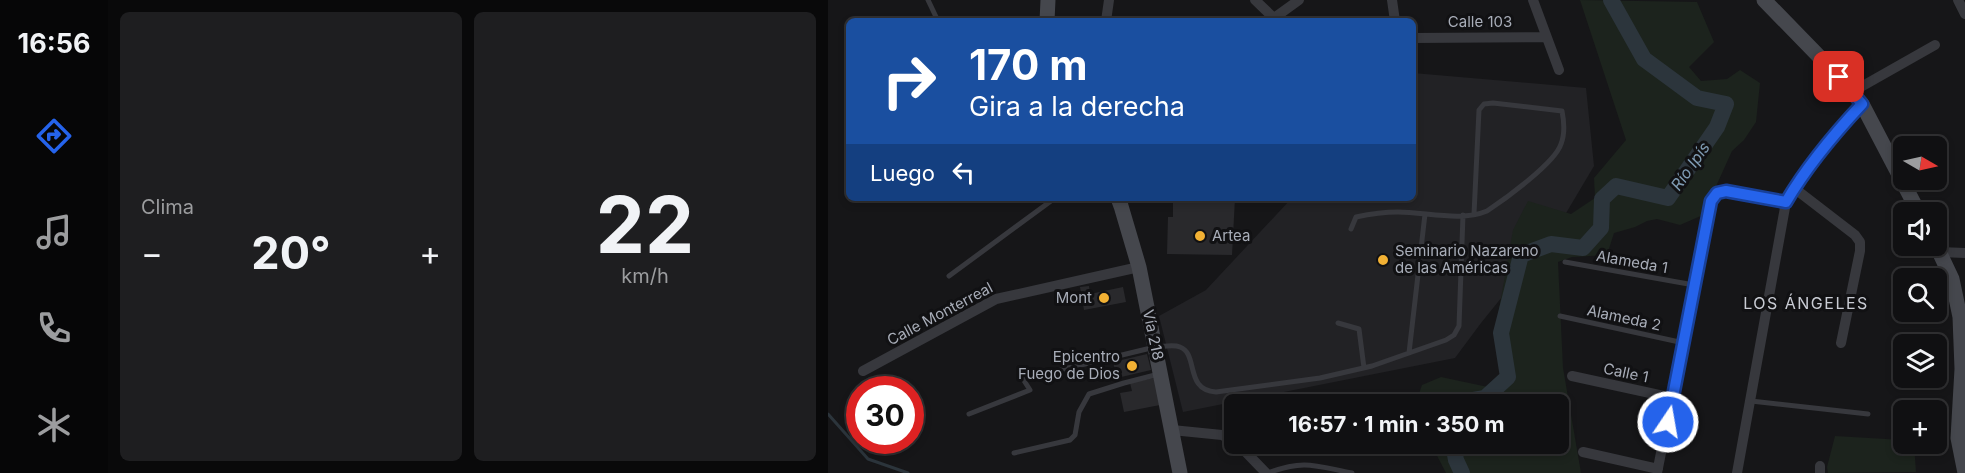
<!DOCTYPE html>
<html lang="es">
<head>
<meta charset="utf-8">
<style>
  :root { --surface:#101012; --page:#1e1e20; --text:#f1f3f6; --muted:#9c9d9f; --line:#303032; --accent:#2563eb }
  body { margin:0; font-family:Inter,sans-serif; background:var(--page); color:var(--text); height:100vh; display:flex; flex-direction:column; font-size:22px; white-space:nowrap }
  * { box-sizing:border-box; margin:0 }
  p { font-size:20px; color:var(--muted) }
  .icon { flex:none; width:33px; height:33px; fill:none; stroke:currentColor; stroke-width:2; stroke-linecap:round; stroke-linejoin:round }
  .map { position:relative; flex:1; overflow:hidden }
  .panel { display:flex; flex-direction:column; gap:12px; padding:12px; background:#09090a; width:720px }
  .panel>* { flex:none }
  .guide { position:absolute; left:18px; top:18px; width:570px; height:183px; border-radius:9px; box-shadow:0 3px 9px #0003,0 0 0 2px var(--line); background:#1a4fa0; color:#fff; overflow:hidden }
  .needle { width:39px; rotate:99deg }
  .tools { position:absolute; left:1065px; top:136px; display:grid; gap:12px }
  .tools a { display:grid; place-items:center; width:54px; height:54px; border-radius:9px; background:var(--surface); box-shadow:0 3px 9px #0003,0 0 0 2px var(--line); font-size:30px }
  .speed { position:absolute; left:18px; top:376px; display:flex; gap:12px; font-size:30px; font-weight:700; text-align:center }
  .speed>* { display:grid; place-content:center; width:78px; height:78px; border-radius:50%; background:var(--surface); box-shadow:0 3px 9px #0003,0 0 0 2px var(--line); line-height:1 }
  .speed .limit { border:9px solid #d22; background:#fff; color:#111 }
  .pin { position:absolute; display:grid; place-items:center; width:51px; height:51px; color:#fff; margin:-26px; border-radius:12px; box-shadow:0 3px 9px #0006 }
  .me { position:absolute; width:66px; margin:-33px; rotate:12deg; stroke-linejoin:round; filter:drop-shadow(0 0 4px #0008) }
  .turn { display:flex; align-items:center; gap:21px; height:126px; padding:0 24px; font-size:27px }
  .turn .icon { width:78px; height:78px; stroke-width:2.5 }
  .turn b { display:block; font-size:42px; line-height:51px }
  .then { display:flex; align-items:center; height:57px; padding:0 24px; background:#0003; gap:12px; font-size:22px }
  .big { font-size:45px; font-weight:700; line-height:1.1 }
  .panel .tile { flex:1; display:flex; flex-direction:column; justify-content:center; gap:9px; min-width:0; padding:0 21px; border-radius:9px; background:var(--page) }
  .panel .dial { align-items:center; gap:0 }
  .dial b { font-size:78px; line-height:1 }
  .heat { display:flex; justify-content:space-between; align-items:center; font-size:33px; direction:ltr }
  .panel .tiles { flex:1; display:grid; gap:12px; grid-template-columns:repeat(2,1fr) }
  .trip { position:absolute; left:396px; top:394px; width:345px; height:60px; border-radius:9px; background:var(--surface); box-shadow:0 3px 9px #0003,0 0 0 2px var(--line); font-weight:700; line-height:60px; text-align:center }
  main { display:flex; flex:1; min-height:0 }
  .tabs { display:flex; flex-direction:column; width:108px; justify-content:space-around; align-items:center; background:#060607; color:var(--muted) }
  .tabs .icon { width:42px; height:42px }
  .tabs .active { color:var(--accent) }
  .tabs b { font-size:27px; color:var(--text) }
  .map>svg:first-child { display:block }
  .built { fill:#222225 }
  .green { fill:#1c231d }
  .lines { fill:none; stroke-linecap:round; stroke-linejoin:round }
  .stream { stroke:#2c353c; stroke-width:3 }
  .river { stroke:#2c353c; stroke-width:16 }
  .building { fill:#29292c }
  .service { stroke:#37383d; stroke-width:5 }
  .minor { stroke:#37383d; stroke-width:10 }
  .secondary { stroke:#45474d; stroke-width:15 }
  .route-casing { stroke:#184099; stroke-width:15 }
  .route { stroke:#2563eb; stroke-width:10 }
  .poi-dot { fill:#f2b134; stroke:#111113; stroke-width:2 }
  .labels { text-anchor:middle; stroke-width:6; stroke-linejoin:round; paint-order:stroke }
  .street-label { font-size:15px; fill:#a8adb8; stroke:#111113 }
  .poi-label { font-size:15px; fill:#a8adb8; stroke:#111113; text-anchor:start }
  .water-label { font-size:16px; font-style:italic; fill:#7f9bb3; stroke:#111113 }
  .neighbourhood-label { font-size:16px; letter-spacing:1.5px; fill:#c9ccd4; stroke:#111113 }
</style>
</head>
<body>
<main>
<nav class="tabs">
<b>16:56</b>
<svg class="icon active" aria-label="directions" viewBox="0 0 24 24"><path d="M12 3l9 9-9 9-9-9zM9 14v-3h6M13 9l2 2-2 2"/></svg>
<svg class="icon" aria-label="music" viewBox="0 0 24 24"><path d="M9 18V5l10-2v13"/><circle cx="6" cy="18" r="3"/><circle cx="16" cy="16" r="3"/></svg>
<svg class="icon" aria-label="phone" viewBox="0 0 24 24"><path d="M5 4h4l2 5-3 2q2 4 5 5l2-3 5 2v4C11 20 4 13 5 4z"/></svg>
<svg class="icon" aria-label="climate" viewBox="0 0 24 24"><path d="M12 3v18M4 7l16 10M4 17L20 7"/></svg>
</nav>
<section class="panel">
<div class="tiles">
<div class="tile"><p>Clima</p>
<div class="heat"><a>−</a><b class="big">20°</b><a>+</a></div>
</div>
<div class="tile dial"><b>22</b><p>km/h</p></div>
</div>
</section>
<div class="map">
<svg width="1137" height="473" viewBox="0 0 1137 473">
  <rect width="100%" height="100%" fill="#161618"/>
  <path class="built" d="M585,73L758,88L766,166L728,230L653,323L627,358L355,412L331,316L378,290L462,200L469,198H585Z"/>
  <path class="green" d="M752,0L869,2L886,42L861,67L873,81L899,79L912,70L932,83L928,122L916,140L904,151L875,215L852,225L829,219L819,221L807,227L786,233L779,255L744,257L730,262L735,368L753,473H618L603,444H730V405H587L594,385L613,377L660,387L675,378L668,326L685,230L700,201L743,214L767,198L766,178L798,140Z
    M1007,436L1075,440L1076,444H1086L1088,472L1000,473L999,467Z"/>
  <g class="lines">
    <path class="stream" d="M0,414L40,459L80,473"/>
    <path class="river" d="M631,405L634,402L657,398L680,377L673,333L693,255L723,244L755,248L773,228L774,199L788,186L840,198L889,127L898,104L869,98L816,59L783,0
      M625,444L628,460L634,473"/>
  </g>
  <path class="building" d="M345,198H407L404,255L339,254L340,217H345Z
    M261,286L262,294L295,287L298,302L256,310L252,287Z
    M319,354L323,370L289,378L285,362Z
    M326,378L332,405L296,412L292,393L304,391L302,383Z"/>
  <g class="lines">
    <path class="service" d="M100,0L110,21
      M523,229L528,217C542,214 556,212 570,212C598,212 633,222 659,211C677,199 727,163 733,144C737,134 736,121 734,111L665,103L656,104L651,110L646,214
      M737,262L866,285
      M121,276L227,198
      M732,316L856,343
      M510,323L531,329L536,368
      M581,353L597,214
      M923,401L1040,414
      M141,414L202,390L195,379L327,347C335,347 345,344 352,347C371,354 356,390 388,392L492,378L544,366L618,340L626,335L631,326L635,215
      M186,453L242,440L247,435L251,412L261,394L296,383L331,374
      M440,473C476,459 488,466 524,473"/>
    <path class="minor" d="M427,0L449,21
      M564,0L567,21
      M705,0L731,70
      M1130,0L1137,14
      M278,21L281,0
      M442,21L471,0
      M585,38L718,37
      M1024,92L1107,45
      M966,188L1027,235L1032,242V251L1013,343
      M1112,252L1137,253
      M35,371L168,299L311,267
      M744,376L845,398
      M344,430L394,435L406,442
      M410,444L438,473
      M755,452L830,469
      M829,473L883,201L889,193L898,191L958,202
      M909,473L958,202L987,158L1013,127L1034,104
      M992,473V466"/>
    <path class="secondary" d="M936,0L1011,77L1034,104L1091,213
      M219,21L220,0
      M290,198L293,206L311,267L352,473
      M1108,245L1124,279L1132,317L1134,369L1130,438L1137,473"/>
  </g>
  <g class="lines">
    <g class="route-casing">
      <path id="route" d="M840,422L883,201L889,193L898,191L958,202C979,166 1006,134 1034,104L1011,77"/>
    </g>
    <use href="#route" class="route"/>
  </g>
  <g class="poi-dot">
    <circle cx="372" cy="236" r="6"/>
    <circle cx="555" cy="260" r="6"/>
    <circle cx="276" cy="298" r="6"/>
    <circle cx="304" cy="366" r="6"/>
  </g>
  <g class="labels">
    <g class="street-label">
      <text x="652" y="27">Calle 103</text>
      <text transform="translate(804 262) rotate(10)" y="5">Alameda 1</text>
      <text transform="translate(112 314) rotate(-28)" y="5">Calle Monterreal</text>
      <text transform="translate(796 318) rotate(12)" y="5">Alameda 2</text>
      <text transform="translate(325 335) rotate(78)" y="5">Vía 218</text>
      <text transform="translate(798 373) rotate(12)" y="5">Calle 1</text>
    </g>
    <g class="poi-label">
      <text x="384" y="241">Artea</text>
      <text x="567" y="256">Seminario Nazareno<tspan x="567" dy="17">de las Américas</tspan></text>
      <text x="264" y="303" text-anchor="end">Mont</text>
      <text x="292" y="362" text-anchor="end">Epicentro<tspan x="292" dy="17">Fuego de Dios</tspan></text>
    </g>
    <g class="water-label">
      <text transform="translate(862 166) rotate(-55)" y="6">Río Ipís</text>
    </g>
    <g class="neighbourhood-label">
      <text x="978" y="309">LOS ÁNGELES</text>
    </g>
  </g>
</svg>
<div class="tools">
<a><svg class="needle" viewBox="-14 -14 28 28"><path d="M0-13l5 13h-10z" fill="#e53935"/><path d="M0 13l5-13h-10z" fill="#9c9d9f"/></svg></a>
<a><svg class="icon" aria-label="sound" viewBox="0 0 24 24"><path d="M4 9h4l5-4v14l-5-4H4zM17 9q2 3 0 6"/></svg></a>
<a><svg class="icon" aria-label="search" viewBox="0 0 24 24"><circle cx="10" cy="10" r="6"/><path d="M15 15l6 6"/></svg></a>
<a><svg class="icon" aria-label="layers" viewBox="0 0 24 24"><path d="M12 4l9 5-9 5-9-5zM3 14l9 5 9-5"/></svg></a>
<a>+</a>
</div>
<div class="speed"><div class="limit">30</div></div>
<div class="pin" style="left:1011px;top:77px;background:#d93025"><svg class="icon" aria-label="arrive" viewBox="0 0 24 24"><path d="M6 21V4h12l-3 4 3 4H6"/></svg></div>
<svg class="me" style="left:840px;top:422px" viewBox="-20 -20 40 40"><circle r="17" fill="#2563eb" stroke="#fff" stroke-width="3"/><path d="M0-11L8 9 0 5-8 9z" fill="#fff"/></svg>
<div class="trip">16:57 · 1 min · 350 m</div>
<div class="guide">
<div class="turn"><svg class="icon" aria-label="right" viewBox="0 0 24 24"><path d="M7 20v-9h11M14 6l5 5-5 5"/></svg><div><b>170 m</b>Gira a la derecha</div></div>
<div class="then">Luego<svg class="icon" aria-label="left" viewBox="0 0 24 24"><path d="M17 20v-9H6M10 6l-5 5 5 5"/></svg></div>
</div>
</div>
</main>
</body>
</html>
